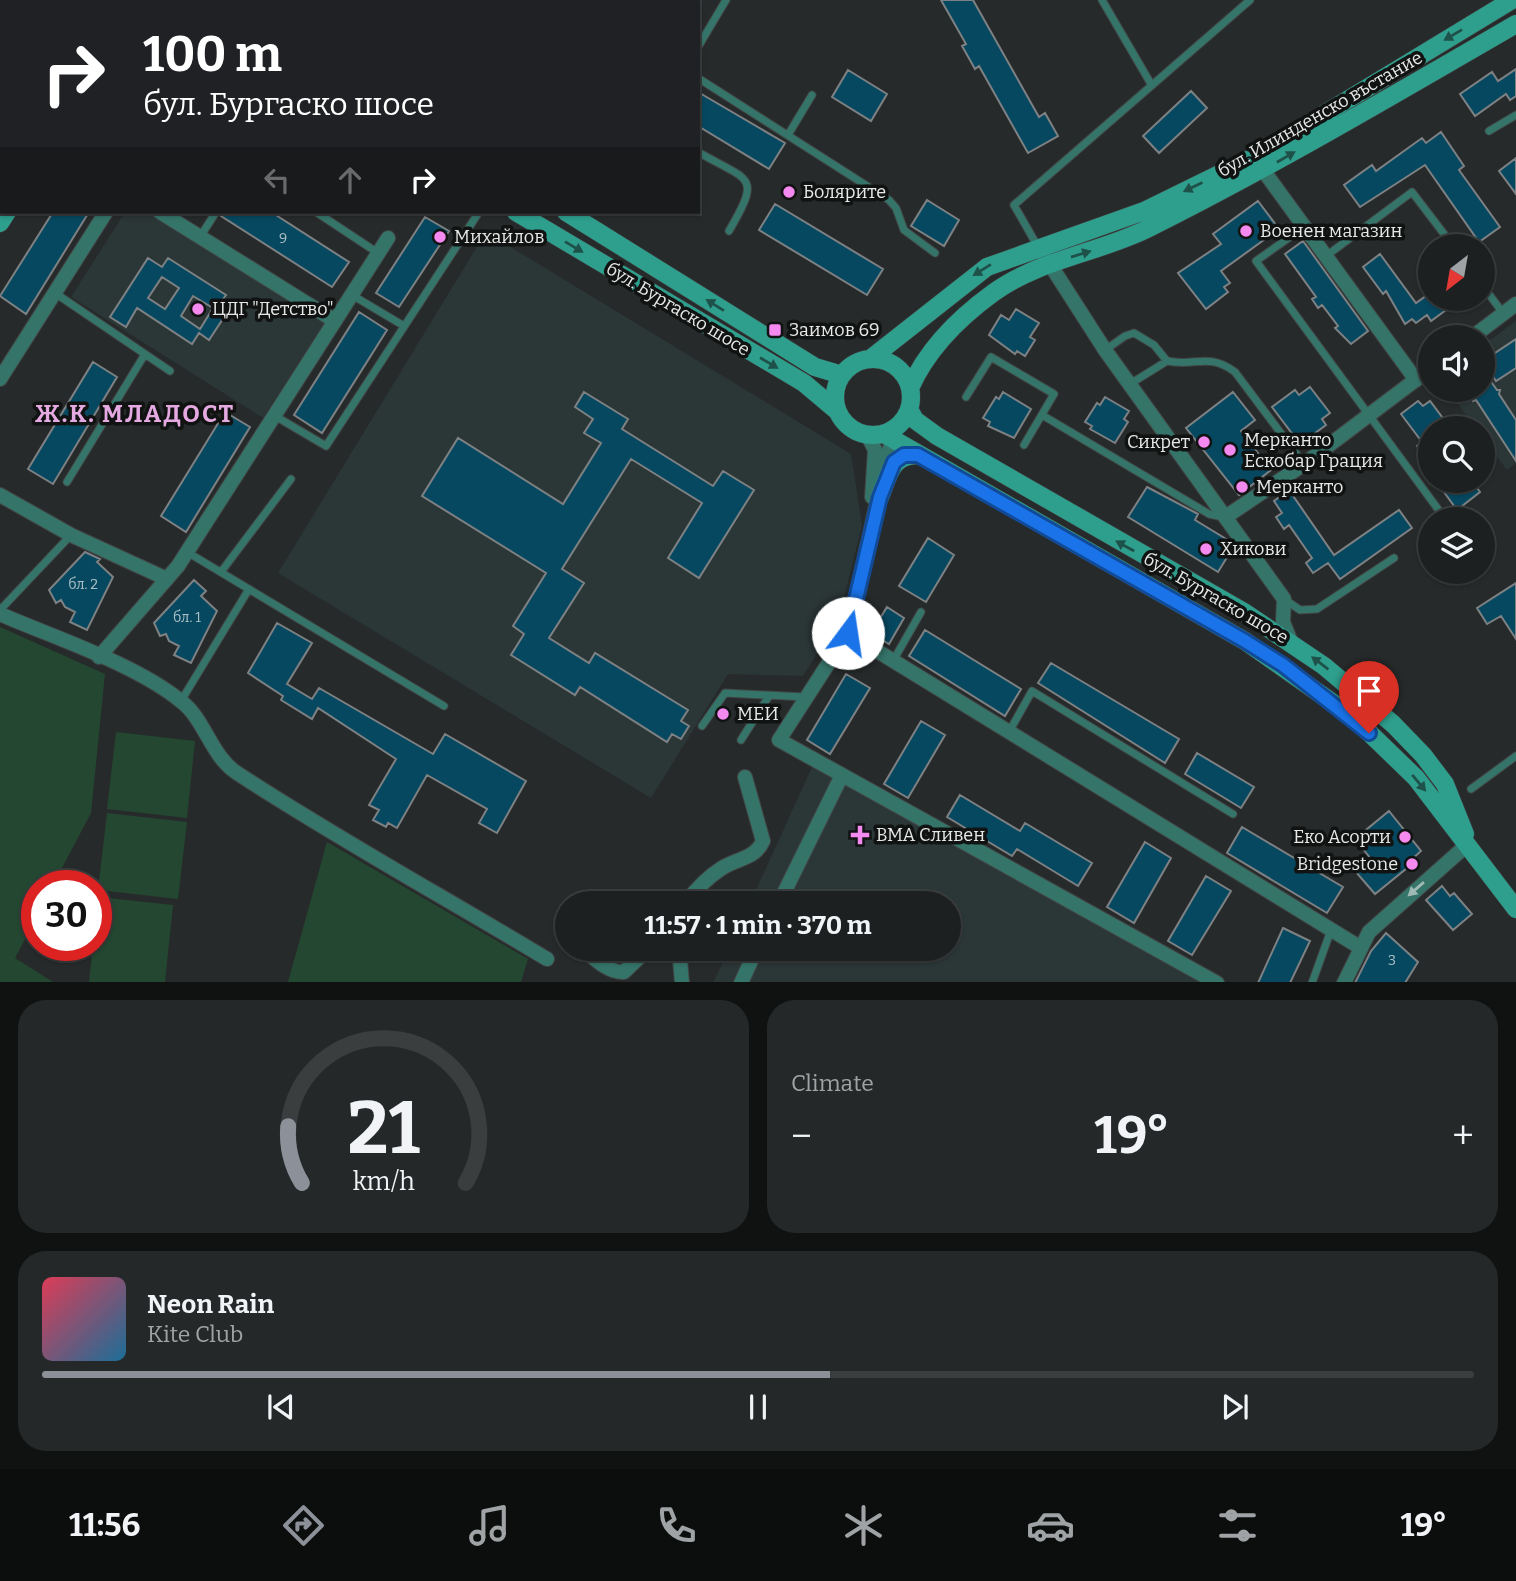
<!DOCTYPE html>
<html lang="en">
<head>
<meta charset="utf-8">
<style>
  :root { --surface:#1d2020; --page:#252829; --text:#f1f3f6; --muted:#a0a3a5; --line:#3b3e3e; --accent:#8c9099 }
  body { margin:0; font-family:Bitter,serif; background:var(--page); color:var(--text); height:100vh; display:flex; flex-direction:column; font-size:26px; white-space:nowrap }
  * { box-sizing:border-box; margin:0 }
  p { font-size:23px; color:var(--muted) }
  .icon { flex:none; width:38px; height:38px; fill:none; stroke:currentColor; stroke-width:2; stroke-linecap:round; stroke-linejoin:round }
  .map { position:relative; height:982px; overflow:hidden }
  .details { display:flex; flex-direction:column; gap:18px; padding:18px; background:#101212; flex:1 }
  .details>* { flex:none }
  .guide { position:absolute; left:0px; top:0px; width:700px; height:214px; box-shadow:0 2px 5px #0004,0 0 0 2px var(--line); background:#202124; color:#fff; overflow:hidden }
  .needle { width:46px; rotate:211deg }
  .fabs { position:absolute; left:1418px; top:234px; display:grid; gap:14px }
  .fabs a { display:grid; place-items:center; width:77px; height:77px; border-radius:50%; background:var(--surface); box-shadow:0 2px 5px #0004,0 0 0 2px var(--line); font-size:35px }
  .speed { position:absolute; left:21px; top:870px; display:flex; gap:14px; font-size:35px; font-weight:700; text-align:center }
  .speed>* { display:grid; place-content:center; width:91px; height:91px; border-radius:50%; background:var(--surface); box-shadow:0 2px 5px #0004,0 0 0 2px var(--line); line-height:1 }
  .speed .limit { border:10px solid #d22; background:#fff; color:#111 }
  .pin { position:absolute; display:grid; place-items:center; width:60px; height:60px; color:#fff; margin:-72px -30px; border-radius:50% 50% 50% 0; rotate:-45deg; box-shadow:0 0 7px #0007 }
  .pin .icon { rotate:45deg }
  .me { position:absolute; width:77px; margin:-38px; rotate:14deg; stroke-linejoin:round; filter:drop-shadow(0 0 5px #0008) }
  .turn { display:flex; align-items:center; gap:24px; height:147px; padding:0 28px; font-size:32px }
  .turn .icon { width:91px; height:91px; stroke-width:2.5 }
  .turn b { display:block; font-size:49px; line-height:60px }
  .lanes { display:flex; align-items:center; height:66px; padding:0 28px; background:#0003; justify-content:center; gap:35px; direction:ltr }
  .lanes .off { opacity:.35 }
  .big { font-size:52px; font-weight:700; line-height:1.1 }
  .details .card { flex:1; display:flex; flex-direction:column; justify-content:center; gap:10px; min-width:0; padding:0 24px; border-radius:28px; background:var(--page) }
  .details .dial { align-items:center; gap:0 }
  .dial svg { height:182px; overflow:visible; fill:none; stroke:var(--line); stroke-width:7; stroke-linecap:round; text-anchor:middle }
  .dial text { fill:var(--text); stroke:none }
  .song { display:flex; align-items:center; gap:21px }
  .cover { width:84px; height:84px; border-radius:10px; background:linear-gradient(135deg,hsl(350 70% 55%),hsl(200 70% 35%)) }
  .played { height:7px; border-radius:4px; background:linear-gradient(90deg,var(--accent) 55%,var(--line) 55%) }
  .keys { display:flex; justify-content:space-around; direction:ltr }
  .heat { display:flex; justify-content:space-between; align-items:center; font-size:38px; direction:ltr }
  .details .tiles { flex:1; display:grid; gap:18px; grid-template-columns:1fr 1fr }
  .card:last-child { grid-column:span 2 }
  .trip { position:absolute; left:555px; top:891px; width:406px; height:70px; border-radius:35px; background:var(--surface); box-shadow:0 2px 5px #0004,0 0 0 2px var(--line); font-weight:700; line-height:70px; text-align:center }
  .tabs { display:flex; height:112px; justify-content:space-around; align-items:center; background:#0c0d0d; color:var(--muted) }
  .tabs .icon { width:49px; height:49px }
  .tabs .current { color:var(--accent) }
  .tabs b { font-size:32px; color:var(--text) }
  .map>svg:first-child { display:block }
  .built { fill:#2b3637 }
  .green { fill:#244731 }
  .building { fill:#064860; stroke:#7e8183; stroke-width:2; fill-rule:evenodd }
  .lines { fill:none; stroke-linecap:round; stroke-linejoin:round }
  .lane-casing { stroke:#424545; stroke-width:9 }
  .street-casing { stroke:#424545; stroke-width:16 }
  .secondary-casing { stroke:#424545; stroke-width:19 }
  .lane { stroke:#357469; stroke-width:7 }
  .street { stroke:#357469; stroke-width:14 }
  .secondary { stroke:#2e9e8d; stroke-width:18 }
  .oneway { fill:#1e5149 }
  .oneway2 { fill:#9fbab5 }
  .route-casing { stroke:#114b97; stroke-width:18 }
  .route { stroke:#1a73e8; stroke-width:12 }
  .poi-dot { fill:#f489f0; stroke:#111212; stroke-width:2.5 }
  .labels { text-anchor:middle; stroke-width:7; stroke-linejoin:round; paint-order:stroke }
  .number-label { font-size:14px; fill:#aec0c6 }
  .street-label { font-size:18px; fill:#e6e8e8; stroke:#111212 }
  .poi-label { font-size:18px; fill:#e6e8e8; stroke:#111212; text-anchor:start }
  .district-label { font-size:24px; font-weight:bold; letter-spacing:2px; fill:#e4a9e0; stroke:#111212 }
</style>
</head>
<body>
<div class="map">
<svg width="1516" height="983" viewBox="0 0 1516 983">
  <rect width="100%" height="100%" fill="#272a2a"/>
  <path class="built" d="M125,212H151L325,322L263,418L71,297Z
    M486,232L851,454L862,525L839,618L803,676L728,674L651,798L278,573Z
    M1516,321V463L1507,470L1482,437V429H1476L1448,390H1482V346Z
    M812,767L1215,982L713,983L729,949L948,948V903H750Z"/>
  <path class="green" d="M0,627L105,674L91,813L53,885L37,886V917L15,958L53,982H0Z
    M116,732L195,741L187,818L107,809Z
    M107,813L187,822L178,899L98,890Z
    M327,842L528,959L521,982H288Z
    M98,897L173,905L165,982H89L93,945H96Z"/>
  <path class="building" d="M941,0H973L1039,117L1045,113L1058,136L1028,153L979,66L975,69L962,46L966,44Z
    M1516,69V96L1510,100L1506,94L1475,116L1460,94L1492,72L1498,81Z
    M848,70L887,94L871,121L832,97Z
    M1191,91L1207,108L1159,153L1143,136Z
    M698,92L785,143L769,169L698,126Z
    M1441,132L1464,166L1459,170L1500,227L1479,242L1425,165L1360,207L1344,185L1372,165L1376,171L1422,138L1426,143Z
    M1516,158V194L1499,171Z
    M927,200L959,220L944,246L911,226Z
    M1258,201L1279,229L1221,271L1230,283L1224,287L1228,292L1206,309L1178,273L1221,244L1213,234Z
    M775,204L883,269L867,295L759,230Z
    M53,212H89L26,314L0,296Z
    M222,212H271L349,262L332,287L221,216Z
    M425,217L449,231L399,307L376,293Z
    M1303,241L1368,331L1351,344L1335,328L1338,326L1322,305L1318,308L1312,299L1316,297L1285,254Z
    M1380,254L1416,303L1430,293V299H1461L1431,321L1427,315L1416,323L1412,319L1405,324L1386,291L1383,294L1363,267Z
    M148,258L162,267L168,258L226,295L219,305L228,311L209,340L199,333L192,344L137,308L126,327L110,317ZM162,277L179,288L165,309L148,298ZM193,296L213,308L200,329L181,316Z
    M1016,309L1039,323L1030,337L1035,340L1025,356L1017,351L1015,354L989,335L1001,315L1009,320Z
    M359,312L387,330L322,433L294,415Z
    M1516,339V368L1496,381L1483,361Z
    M93,362L117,377L53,484L28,469Z
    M1482,369L1497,390H1500L1499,394L1516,420V461L1476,400L1473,401L1466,390H1482Z
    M1310,387L1330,413L1322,419L1326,425L1300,444L1272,407L1295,390L1299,395Z
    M584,392L628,419L622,429L713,486L723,471L754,490L699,578L668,558L702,503L631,459L562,569L584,583L549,638L589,663L595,653L688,710L681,721L689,726L681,739L672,734L667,742L580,687L575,695L511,655L524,634L513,626L546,573L422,496L458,438L563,504L601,443L584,433L593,419L575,407Z
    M1003,392L1031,409L1014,438L988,426L990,422L983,418L996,397L999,399Z
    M1233,392L1255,420L1241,431L1271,470L1239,495L1186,428Z
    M1105,397L1129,411L1124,419L1128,422L1115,443L1090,429L1092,426L1085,422L1097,403L1100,405Z
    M1418,401L1423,406L1430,401L1451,429H1430V462L1417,446L1422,442L1401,414Z
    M225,412L250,427L186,532L161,516Z
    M1436,481H1472L1480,492L1457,510Z
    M1147,487L1198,514L1195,520L1231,542L1234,546L1218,572L1128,517Z
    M1289,490L1334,555L1399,510L1412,528L1340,579L1328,563L1313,573L1306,563L1312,558L1289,525L1284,529L1276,517L1282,513L1274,501Z
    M928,538L954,555L926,602L899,586Z
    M85,552L100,559L97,562L113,577L87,630L70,622L75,612L65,607L61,600L56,603L49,590Z
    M194,580L206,591L201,596L217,611L191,663L174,655L179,646L169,641L166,634L160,636L154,623Z
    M1516,583V639L1501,616L1487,624L1477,608Z
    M887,607L904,618L889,644L871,633Z
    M277,623L312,643L287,684L312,699L319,688L433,754L445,734L526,781L497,833L479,823L487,809L427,775L397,828L388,823L386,827L373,820L379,810L369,805L396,759L318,708L312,719L281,700L283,696L248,673Z
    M925,630L1021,689L1005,716L909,656Z
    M1051,663L1179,739L1165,763L1038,683Z
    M846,674L870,688L830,754L807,740Z
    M921,721L945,735L908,798L884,784Z
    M1197,753L1254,787L1241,808L1185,774Z
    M960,795L1020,831L1025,823L1092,863L1078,886L1017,849L1012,856L947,817Z
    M1389,811L1421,851L1410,861L1412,864L1375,894L1355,871L1371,859L1355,839Z
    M1242,827L1343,887L1327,913L1227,853Z
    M1145,842L1171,858L1134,923L1107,907Z
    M1206,876L1231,891L1192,955L1168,941Z
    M1442,886L1450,896L1454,893L1472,914L1453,930L1426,900Z
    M1283,928L1310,941L1290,983H1258Z
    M1386,933L1418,962L1405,983H1355L1371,951Z"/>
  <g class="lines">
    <g class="lane-casing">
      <path id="lane" d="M572,0L575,2
        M1102,0L1151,84
        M56,2L57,0
        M698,47L726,0
        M698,78L889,200L896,208L904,230L935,253
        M0,97L2,94
        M0,121L2,122
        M1489,131L1516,115
        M788,135L812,95
        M698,152C750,182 762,174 729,231
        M316,212L378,253
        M1304,227L1256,261L1443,516
        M200,237L216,212
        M1038,247L1014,205L1250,0
        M1326,256L1412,192L1454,247
        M1482,285L1503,313
        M55,293L170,371
        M352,295L404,326
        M1105,350L1125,336L1134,333L1154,345L1167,361
        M1130,384L1167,361C1195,367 1209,352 1235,372L1304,464
        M966,397L991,357L1054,394L1024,445
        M1042,415L1209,514L1223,517
        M275,416L326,446L479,212
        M67,482L145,354
        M187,552L444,706
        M221,572L291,479
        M1284,599L1300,610L1317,609L1394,558
        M0,610L71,535
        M893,661L921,612
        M181,701L249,589
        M702,726L725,693L805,697
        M1009,732L1032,691L1233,814
        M741,740L769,696
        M1471,789L1516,756
        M1312,983L1331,930"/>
    </g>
    <g class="street-casing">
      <path id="street" d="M651,2L652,0
        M1263,170L1416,380
        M160,212L335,321
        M1044,255L1105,350L1284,599L1283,622L1291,642
        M1471,338L1516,304
        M0,379L106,212
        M897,426L887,457L848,633L779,740L1217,983
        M867,434L875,450L872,497
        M0,495L71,535L167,579
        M1227,516L1304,464L1430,369
        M0,614C55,638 136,664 182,702C205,720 211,756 237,773C338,839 444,897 547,959
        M848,633L1361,948
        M99,657L178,566L388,238
        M686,903C696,889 708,877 722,868C738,858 755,859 763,841L745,777
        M779,903L842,775
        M582,948C594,958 608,973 624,972L649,948
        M679,948L682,983
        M741,983L757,948
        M1344,983L1369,932L1468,844"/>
    </g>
    <g class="secondary-casing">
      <path id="secondary" d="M182,0L185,2
        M222,0L225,2
        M115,2L116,0
        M143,2L144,0
        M0,176L2,174
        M516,212L804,383L836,410
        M566,212L815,367L842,375
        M0,223L7,212
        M870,359L987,267L1144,211L1252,158L1512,0
        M835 397a38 38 0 1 1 76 0a38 38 0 1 1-76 0Z
        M910,388C927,350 960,317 993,293C1040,259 1099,253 1149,228C1275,165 1395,94 1516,24
        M909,409L915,420L937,436L1244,612L1324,666L1393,724L1423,755L1445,784L1465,834
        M884,434L1245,641L1353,717L1416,778L1516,909
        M880,497C889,475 891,455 918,455"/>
    </g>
    <use href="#lane" class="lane"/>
    <use href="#street" class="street"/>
    <use href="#secondary" class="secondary"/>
  </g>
  <defs><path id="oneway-solid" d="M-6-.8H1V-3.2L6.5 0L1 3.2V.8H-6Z" transform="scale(1.75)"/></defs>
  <g class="oneway">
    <use href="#oneway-solid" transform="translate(1453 35) rotate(149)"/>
    <use href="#oneway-solid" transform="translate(1286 157) rotate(-30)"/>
    <use href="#oneway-solid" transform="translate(1193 187) rotate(154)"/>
    <use href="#oneway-solid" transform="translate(574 247) rotate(31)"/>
    <use href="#oneway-solid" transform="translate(1081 254) rotate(-17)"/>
    <use href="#oneway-solid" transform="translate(982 270) rotate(148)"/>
    <use href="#oneway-solid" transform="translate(715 305) rotate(-148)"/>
    <use href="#oneway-solid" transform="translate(769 363) rotate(31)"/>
    <use href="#oneway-solid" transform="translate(1125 546) rotate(-151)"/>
    <use href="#oneway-solid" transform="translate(1320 663) rotate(-143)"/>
    <use href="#oneway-solid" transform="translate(1419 783) rotate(50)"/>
  </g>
  <use class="oneway2" href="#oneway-solid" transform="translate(1416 889) rotate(139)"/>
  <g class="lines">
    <g class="route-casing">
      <path id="route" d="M848,633L880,497L894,462L904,455H918L1245,641L1283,665L1369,733"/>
    </g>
    <use href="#route" class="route"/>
  </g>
  <g class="poi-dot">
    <circle cx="789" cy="192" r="7"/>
    <circle cx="1246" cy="231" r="7"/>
    <circle cx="440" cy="237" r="7"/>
    <circle cx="198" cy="309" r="7"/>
    <rect x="768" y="323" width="14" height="14" rx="3.5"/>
    <circle cx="1204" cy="442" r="7"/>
    <circle cx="1230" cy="450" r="7"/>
    <circle cx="1242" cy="487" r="7"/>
    <circle cx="1206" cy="549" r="7"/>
    <circle cx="723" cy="714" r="7"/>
    <path d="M856.5 824.5h7v7h7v7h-7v7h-7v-7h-7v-7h7z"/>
    <circle cx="1405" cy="837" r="7"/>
    <circle cx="1412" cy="864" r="7"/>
  </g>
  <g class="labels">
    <g class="number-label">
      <text x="283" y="243">9</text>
      <text x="83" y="589">бл. 2</text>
      <text x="187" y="622">бл. 1</text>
      <text x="1392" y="965">3</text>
    </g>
    <g class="street-label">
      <text transform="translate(1320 114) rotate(-30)" y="6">бул. Илинденско въстание</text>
      <text transform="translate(678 309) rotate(31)" y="6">бул. Бургаско шосе</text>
      <text transform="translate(1216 598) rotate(30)" y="6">бул. Бургаско шосе</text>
    </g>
    <g class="poi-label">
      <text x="803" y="198">Болярите</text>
      <text x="1260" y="237">Военен магазин</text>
      <text x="454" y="243">Михайлов</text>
      <text x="212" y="315">ЦДГ "Детство"</text>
      <text x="789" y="336">Заимов 69</text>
      <text x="1244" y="446">Мерканто<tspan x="1244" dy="21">Ескобар Грация</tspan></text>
      <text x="1190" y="448" text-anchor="end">Сикрет</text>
      <text x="1256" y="493">Мерканто</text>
      <text x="1220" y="555">Хикови</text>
      <text x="737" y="720">МЕИ</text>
      <text x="876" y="841">ВМА Сливен</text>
      <text x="1391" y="843" text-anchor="end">Еко Асорти</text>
      <text x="1398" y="870" text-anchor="end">Bridgestone</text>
    </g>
    <g class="district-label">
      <text x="135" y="422">Ж.К. МЛАДОСТ</text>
    </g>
  </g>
</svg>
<div class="fabs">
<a><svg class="needle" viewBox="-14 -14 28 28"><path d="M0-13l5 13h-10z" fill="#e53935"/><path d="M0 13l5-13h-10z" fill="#a0a3a5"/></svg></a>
<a><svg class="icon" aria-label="sound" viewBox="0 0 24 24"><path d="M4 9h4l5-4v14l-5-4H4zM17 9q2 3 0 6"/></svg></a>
<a><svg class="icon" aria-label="search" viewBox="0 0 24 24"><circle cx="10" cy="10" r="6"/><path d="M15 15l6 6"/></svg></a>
<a><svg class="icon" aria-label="layers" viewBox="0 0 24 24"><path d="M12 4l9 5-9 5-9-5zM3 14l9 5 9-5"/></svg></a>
</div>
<div class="speed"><div class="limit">30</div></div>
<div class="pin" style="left:1369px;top:733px;background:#d93025"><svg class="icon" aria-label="arrive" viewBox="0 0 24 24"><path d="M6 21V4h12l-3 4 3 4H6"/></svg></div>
<svg class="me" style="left:848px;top:633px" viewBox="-20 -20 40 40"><circle r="19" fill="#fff"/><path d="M0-13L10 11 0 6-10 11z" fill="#1a73e8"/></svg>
<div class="trip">11:57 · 1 min · 370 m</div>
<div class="guide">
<div class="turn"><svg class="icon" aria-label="right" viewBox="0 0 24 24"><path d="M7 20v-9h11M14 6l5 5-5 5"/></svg><div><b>100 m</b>бул. Бургаско шосе</div></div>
<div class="lanes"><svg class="icon off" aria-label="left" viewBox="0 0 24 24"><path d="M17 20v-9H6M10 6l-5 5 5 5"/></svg><svg class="icon off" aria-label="ahead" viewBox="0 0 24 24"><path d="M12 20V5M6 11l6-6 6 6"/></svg><svg class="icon" aria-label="right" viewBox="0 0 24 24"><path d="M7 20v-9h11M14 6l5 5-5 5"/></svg></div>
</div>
</div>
<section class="details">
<div class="tiles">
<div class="card dial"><svg viewBox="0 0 100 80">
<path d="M14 69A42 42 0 1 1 86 69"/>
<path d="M14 69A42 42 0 0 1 8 44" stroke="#8c9099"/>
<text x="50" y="56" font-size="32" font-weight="700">21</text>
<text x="50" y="72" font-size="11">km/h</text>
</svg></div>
<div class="card"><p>Climate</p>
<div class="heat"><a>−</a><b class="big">19°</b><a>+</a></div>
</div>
<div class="card">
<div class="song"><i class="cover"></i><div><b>Neon Rain</b><p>Kite Club</p></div></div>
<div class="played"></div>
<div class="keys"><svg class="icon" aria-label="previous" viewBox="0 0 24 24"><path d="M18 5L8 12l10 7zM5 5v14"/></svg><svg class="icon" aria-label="pause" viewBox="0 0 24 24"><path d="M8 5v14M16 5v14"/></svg><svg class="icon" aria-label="next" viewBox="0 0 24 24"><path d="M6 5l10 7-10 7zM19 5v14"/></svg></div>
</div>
</div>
</section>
<nav class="tabs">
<b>11:56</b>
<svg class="icon current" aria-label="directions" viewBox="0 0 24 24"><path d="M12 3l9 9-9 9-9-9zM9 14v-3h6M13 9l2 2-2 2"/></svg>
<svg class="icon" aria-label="music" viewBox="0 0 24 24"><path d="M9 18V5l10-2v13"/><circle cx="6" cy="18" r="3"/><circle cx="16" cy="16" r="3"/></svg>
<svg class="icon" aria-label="phone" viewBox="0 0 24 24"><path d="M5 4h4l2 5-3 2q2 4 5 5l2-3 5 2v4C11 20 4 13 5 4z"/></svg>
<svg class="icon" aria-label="climate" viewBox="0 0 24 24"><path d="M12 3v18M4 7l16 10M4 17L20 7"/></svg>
<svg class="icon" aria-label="car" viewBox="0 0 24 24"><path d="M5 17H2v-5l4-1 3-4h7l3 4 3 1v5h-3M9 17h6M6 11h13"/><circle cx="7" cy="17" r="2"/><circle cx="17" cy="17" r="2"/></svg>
<svg class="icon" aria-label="filters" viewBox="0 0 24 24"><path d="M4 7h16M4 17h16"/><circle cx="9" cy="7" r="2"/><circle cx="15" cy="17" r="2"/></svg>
<b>19°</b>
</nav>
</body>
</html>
